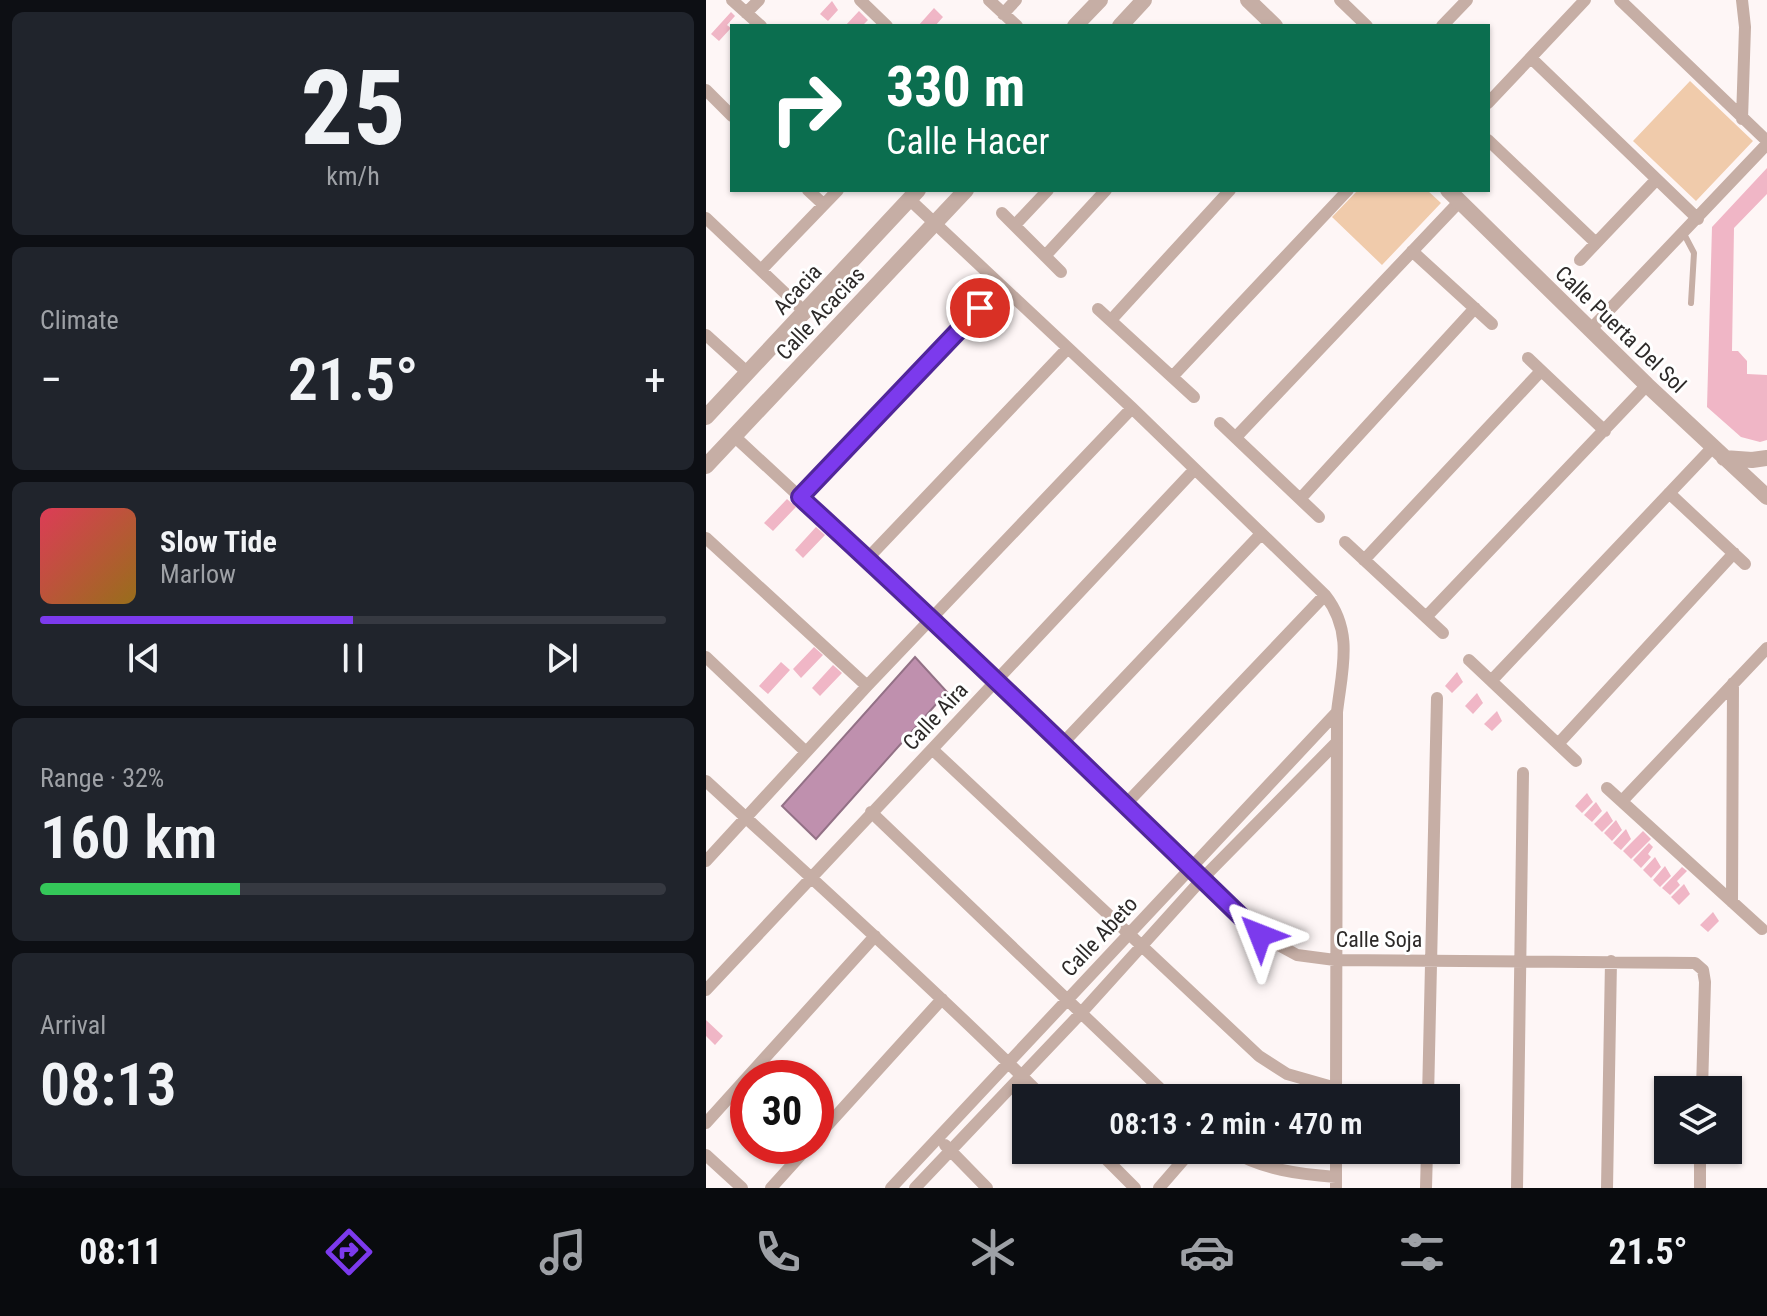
<!DOCTYPE html>
<html lang="en">
<head>
<meta charset="utf-8">
<style>
  :root { --surface:#171b24; --page:#20242c; --text:#f1f3f6; --muted:#9ea1a6; --line:#363941; --accent:#7c3aed }
  body { margin:0; font-family:"Roboto Condensed",sans-serif; background:var(--page); color:var(--text); height:100vh; display:flex; flex-direction:column; font-size:30px; white-space:nowrap }
  * { box-sizing:border-box; margin:0 }
  p { font-size:26px; color:var(--muted) }
  .icon { flex:none; width:44px; height:44px; fill:none; stroke:currentColor; stroke-width:2; stroke-linecap:round; stroke-linejoin:round }
  .map { position:relative; flex:1; overflow:hidden }
  .sheet { display:flex; flex-direction:column; gap:12px; padding:12px; background:#0d0f14; width:706px }
  .sheet>* { flex:none }
  .top-card { position:absolute; left:24px; top:24px; width:760px; height:168px; border-radius:0px; box-shadow:0 2px 6px #0004; background:#0b6e4f; color:#fff; overflow:hidden }
  .fabs { position:absolute; left:948px; top:1076px; display:grid; gap:16px }
  .fabs a { display:grid; place-items:center; width:88px; height:88px; border-radius:0px; background:var(--surface); box-shadow:0 2px 6px #0004; font-size:40px }
  .speed { position:absolute; left:24px; top:1060px; display:flex; gap:16px; font-size:40px; font-weight:700; text-align:center }
  .speed>* { display:grid; place-content:center; width:104px; height:104px; border-radius:50%; background:var(--surface); box-shadow:0 2px 6px #0004; line-height:1 }
  .speed .limit { border:12px solid #d22; background:#fff; color:#111 }
  .pin { position:absolute; display:grid; place-items:center; width:68px; height:68px; color:#fff; margin:-34px; border:4px solid #fff; border-radius:50%; box-shadow:0 2px 8px #0007 }
  .me { position:absolute; width:88px; margin:-44px; rotate:315deg; stroke-linejoin:round; filter:drop-shadow(0 0 6px #0008) }
  .turn { display:flex; align-items:center; gap:28px; height:168px; padding:0 24px; font-size:36px }
  .turn .icon { width:104px; height:104px; stroke-width:2.5 }
  .turn b { display:block; font-size:56px; line-height:68px }
  .big { font-size:60px; font-weight:600; line-height:1.1 }
  .sheet .card { flex:1; display:flex; flex-direction:column; justify-content:center; gap:12px; min-width:0; padding:0 28px; border-radius:12px; background:var(--page) }
  .sheet .dial { align-items:center; gap:0 }
  .dial b { font-size:104px; line-height:1 }
  .song { display:flex; align-items:center; gap:24px }
  .cover { width:96px; height:96px; border-radius:12px; background:linear-gradient(135deg,hsl(350 70% 55%),hsl(40 70% 35%)) }
  .played { height:8px; border-radius:4px; background:linear-gradient(90deg,var(--accent) 50%,var(--line) 50%) }
  .keys { display:flex; justify-content:space-around; direction:ltr }
  .heat { display:flex; justify-content:space-between; align-items:center; font-size:44px; direction:ltr }
  .charge { height:12px; border-radius:6px; background:linear-gradient(90deg,#34c759 32%,var(--line) 0) }
  .trip { position:absolute; left:306px; top:1084px; width:448px; height:80px; border-radius:0px; background:var(--surface); box-shadow:0 2px 6px #0004; font-weight:600; line-height:80px; text-align:center }
  .tabs { display:flex; height:128px; justify-content:space-around; align-items:center; background:#090b0e; color:var(--muted) }
  .tabs .icon { width:56px; height:56px }
  .tabs .active { color:var(--accent) }
  .tabs b { font-size:36px; color:var(--text) }
  main { display:flex; flex:1; min-height:0 }
  .map>svg:first-child { display:block }
  .green { fill:#f0cbab }
  .water { fill:#bf90ae; stroke:#937186; stroke-width:2 }
  .building { fill:#f0b6c6 }
  .lines { fill:none; stroke-linecap:round; stroke-linejoin:round }
  .service { stroke:#c6aea5; stroke-width:6 }
  .minor { stroke:#c6aea5; stroke-width:12 }
  .tertiary { stroke:#c6aea5; stroke-width:16 }
  .route-casing { stroke:#51269a; stroke-width:20 }
  .route { stroke:#7c3aed; stroke-width:14 }
  .labels { text-anchor:middle; stroke-width:6; stroke-linejoin:round; paint-order:stroke }
  .street-label { font-size:22px; fill:#2d2a29; stroke:#fff }
</style>
</head>
<body>
<main>
<section class="sheet">
<div class="card dial"><b>25</b><p>km/h</p></div>
<div class="card"><p>Climate</p>
<div class="heat"><a>−</a><b class="big">21.5°</b><a>+</a></div>
</div>
<div class="card">
<div class="song"><i class="cover"></i><div><b>Slow Tide</b><p>Marlow</p></div></div>
<div class="played"></div>
<div class="keys"><svg class="icon" aria-label="previous" viewBox="0 0 24 24"><path d="M18 5L8 12l10 7zM5 5v14"/></svg><svg class="icon" aria-label="pause" viewBox="0 0 24 24"><path d="M8 5v14M16 5v14"/></svg><svg class="icon" aria-label="next" viewBox="0 0 24 24"><path d="M6 5l10 7-10 7zM19 5v14"/></svg></div>
</div>
<div class="card"><p>Range · 32%</p><b class="big">160 km</b><div class="charge"></div></div>
<div class="card"><p>Arrival</p><b class="big">08:13</b></div>
</section>
<div class="map">
<svg width="1061" height="1188" viewBox="0 0 1061 1188">
  <rect width="100%" height="100%" fill="#fef6f6"/>
  <path class="green" d="M984,81L1047,141L990,201L927,141Z
    M652,190H721L735,203L676,265L626,217Z"/>
  <path class="water" d="M209,657L241,692L110,839L76,806Z"/>
  <path class="building" d="M126,1L132,10L122,21L114,14Z
    M228,8L237,17L229,26H212Z
    M153,11L162,20L156,26H139Z
    M25,12L29,16L21,25L25,28L13,41L5,34Z
    M1061,168V194L1028,228L1026,351H1032L1041,361V374L1061,375V440L1054,442L1035,437L1001,407L1006,227Z
    M81,499L90,507L67,531L58,523Z
    M110,527L119,535L97,558L89,550Z
    M108,647L117,655L95,678L87,669Z
    M75,662L84,670L62,694L53,686Z
    M127,665L136,673L114,696L106,688Z
    M751,672L757,682L746,693L739,686Z
    M771,693L777,703L767,714L759,706Z
    M791,711L796,721L786,731L778,724Z
    M881,793L887,802L876,813L869,806Z
    M890,802L896,811L886,822L878,815Z
    M901,811L907,821L896,832L888,824Z
    M910,820L916,830L906,841L898,833Z
    M920,829L925,839L915,850L907,843Z
    M937,831L945,839L925,859L917,851Z
    M943,843L947,847L942,854L945,857L935,868L927,860Z
    M949,857L955,867L945,878L937,870Z
    M959,866L965,876L954,887L947,880Z
    M976,867L981,871L971,881L974,885L964,895L956,888Z
    M978,884L984,894L973,905L965,897Z
    M1007,912L1013,921L1002,932L994,925Z
    M0,1020L17,1036L9,1045L0,1036Z"/>
  <g class="lines">
    <path class="service" d="M978,234L988,253L985,303"/>
    <path class="minor" d="M26,0L55,26
      M154,0L181,26
      M283,0L311,26
      M634,0L661,26
      M914,0L1061,141
      M1036,0L1039,27L1036,119
      M40,13L53,0
      M297,14L310,0
      M736,26L761,0
      M825,58L992,219
      M0,90L26,116
      M782,103L879,0
      M782,140L890,243
      M102,190L117,204
      M203,199L426,408L619,595C648,632 636,669 631,712L630,1098
      M296,213L355,272
      M0,218L100,313
      M309,225L342,190
      M706,251L786,324
      M339,256L400,190
      M874,260L950,180
      M55,270L132,190
      M392,309L488,397
      M405,320L524,190
      M884,330L1061,144
      M0,335L42,373
      M822,358L899,431
      M466,377L642,190
      M514,423L613,517
      M29,437L161,559L418,806L485,866L554,935L591,955L629,960L989,963L997,970L999,982L996,1090
      M530,437L754,201
      M963,493L1039,564
      M94,497L294,286
      M595,498L769,308
      M0,538L161,686
      M639,542L737,633
      M161,559L362,348
      M658,560L835,371
      M720,617L941,385
      M0,657L100,752
      M763,660L870,761
      M786,680L1007,447
      M852,744L1028,553
      M355,745L555,534
      M226,749L553,1056L581,1074L630,1088
      M0,781C114,886 228,989 338,1098
      M901,788L1056,929
      M916,801L1061,648
      M418,806L619,595
      M165,812L464,1098
      M0,861L161,686L426,408
      M1026,902L1027,683
      M0,990L488,470
      M722,1098L731,698
      M0,1123L169,936
      M110,1138L236,999
      M239,1145L281,1188
      M391,1150L429,1188
      M524,1150C558,1170 592,1174 630,1177
      M630,1150V1188
      M0,1155L36,1188
      M65,1188L103,1146
      M185,1188L631,712
      M209,1188L376,1012L497,878L631,742
      M453,1188L486,1150
      M720,1188L721,1150
      M811,1188L817,773
      M901,1188L905,961
      M994,1188V1150"/>
    <path class="tertiary" d="M542,0L569,26
      M369,26L394,0
      M414,26L438,0
      M742,190L941,385L1061,497
      M0,417L212,190
      M1018,458L1046,460L1061,458
      M0,466L260,190"/>
  </g>
  <g class="lines">
    <g class="route-casing">
      <path id="route" d="M274,308L94,497C250,640 402,788 554,935"/>
    </g>
    <use href="#route" class="route"/>
  </g>
  <g class="labels">
    <g class="street-label">
      <text transform="translate(91 289) rotate(-47)" y="8">Acacia</text>
      <text transform="translate(114 313) rotate(-47)" y="8">Calle Acacias</text>
      <text transform="translate(915 329) rotate(44)" y="8">Calle Puerta Del Sol</text>
      <text transform="translate(229 716) rotate(-47)" y="8">Calle Aira</text>
      <text transform="translate(393 936) rotate(-47)" y="8">Calle Abeto</text>
      <text x="673" y="947">Calle Soja</text>
    </g>
  </g>
</svg>
<div class="fabs">
<a><svg class="icon" aria-label="layers" viewBox="0 0 24 24"><path d="M12 4l9 5-9 5-9-5zM3 14l9 5 9-5"/></svg></a>
</div>
<div class="speed"><div class="limit">30</div></div>
<div class="pin" style="left:274px;top:308px;background:#d93025"><svg class="icon" aria-label="arrive" viewBox="0 0 24 24"><path d="M6 21V4h12l-3 4 3 4H6"/></svg></div>
<svg class="me" style="left:554px;top:935px" viewBox="-20 -20 40 40"><path d="M0-17L14 15 0 8-14 15z" fill="#7c3aed" stroke="#fff" stroke-width="4"/></svg>
<div class="trip">08:13 · 2 min · 470 m</div>
<div class="top-card">
<div class="turn"><svg class="icon" aria-label="right" viewBox="0 0 24 24"><path d="M7 20v-9h11M14 6l5 5-5 5"/></svg><div><b>330 m</b>Calle Hacer</div></div>
</div>
</div>
</main>
<nav class="tabs">
<b>08:11</b>
<svg class="icon active" aria-label="directions" viewBox="0 0 24 24"><path d="M12 3l9 9-9 9-9-9zM9 14v-3h6M13 9l2 2-2 2"/></svg>
<svg class="icon" aria-label="music" viewBox="0 0 24 24"><path d="M9 18V5l10-2v13"/><circle cx="6" cy="18" r="3"/><circle cx="16" cy="16" r="3"/></svg>
<svg class="icon" aria-label="phone" viewBox="0 0 24 24"><path d="M5 4h4l2 5-3 2q2 4 5 5l2-3 5 2v4C11 20 4 13 5 4z"/></svg>
<svg class="icon" aria-label="climate" viewBox="0 0 24 24"><path d="M12 3v18M4 7l16 10M4 17L20 7"/></svg>
<svg class="icon" aria-label="car" viewBox="0 0 24 24"><path d="M5 17H2v-5l4-1 3-4h7l3 4 3 1v5h-3M9 17h6M6 11h13"/><circle cx="7" cy="17" r="2"/><circle cx="17" cy="17" r="2"/></svg>
<svg class="icon" aria-label="filters" viewBox="0 0 24 24"><path d="M4 7h16M4 17h16"/><circle cx="9" cy="7" r="2"/><circle cx="15" cy="17" r="2"/></svg>
<b>21.5°</b>
</nav>
</body>
</html>
